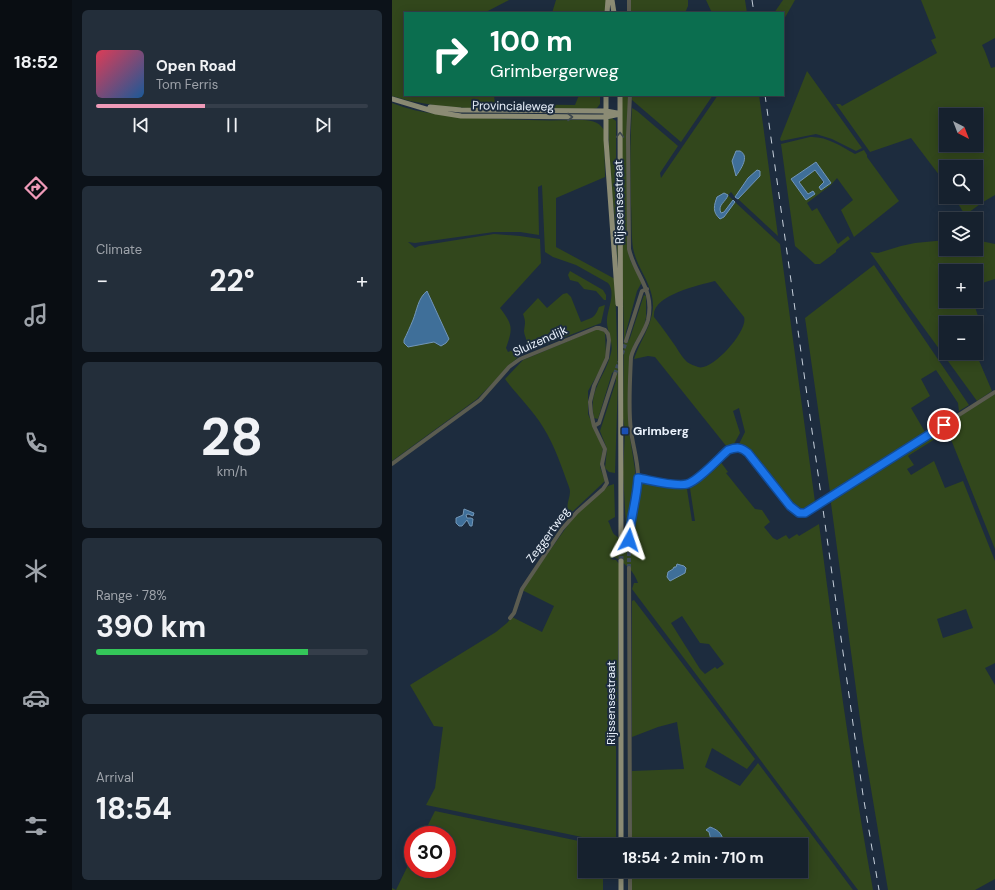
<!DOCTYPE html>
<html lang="en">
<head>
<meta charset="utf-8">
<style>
  :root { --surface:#16212e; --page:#232e3a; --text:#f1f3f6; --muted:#9ea3aa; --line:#353e4a; --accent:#ef9ab8 }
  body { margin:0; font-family:"DM Sans",sans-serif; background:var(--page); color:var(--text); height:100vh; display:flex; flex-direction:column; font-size:15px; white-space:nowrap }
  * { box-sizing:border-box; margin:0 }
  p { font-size:13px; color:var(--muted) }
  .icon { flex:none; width:22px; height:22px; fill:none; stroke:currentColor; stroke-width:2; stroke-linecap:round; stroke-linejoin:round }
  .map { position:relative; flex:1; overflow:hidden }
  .panel { display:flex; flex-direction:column; gap:10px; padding:10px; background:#0c1219; width:320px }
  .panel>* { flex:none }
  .hud { position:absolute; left:12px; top:12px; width:380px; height:84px; border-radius:0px; box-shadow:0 2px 10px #0003,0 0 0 1px var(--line); background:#0b6e4f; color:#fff; overflow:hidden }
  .needle { width:26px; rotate:138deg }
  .buttons { position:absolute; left:547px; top:108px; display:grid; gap:8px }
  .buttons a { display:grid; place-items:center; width:44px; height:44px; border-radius:0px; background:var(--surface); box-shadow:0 2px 10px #0003,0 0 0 1px var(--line); font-size:20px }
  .speed { position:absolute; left:12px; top:826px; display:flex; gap:8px; font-size:20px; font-weight:700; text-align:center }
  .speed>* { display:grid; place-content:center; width:52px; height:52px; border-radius:50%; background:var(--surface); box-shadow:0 2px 10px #0003,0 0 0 1px var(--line); line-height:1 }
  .speed .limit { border:6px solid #d22; background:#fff; color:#111 }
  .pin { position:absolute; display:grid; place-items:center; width:34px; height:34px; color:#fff; margin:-17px; border:2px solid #fff; border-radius:50%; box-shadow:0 1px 4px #0007 }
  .me { position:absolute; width:44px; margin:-22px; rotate:5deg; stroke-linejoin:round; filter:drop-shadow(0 0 3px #0008) }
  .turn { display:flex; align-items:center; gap:14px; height:84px; padding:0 20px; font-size:18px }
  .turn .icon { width:52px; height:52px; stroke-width:2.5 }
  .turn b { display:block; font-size:28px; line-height:34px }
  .big { font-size:30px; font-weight:700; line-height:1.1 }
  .panel .widget { flex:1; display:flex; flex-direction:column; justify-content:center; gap:6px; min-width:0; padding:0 14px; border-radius:6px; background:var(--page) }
  .panel .dial { align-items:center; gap:0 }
  .dial b { font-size:52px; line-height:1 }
  .song { display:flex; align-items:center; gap:12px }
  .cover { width:48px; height:48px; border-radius:6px; background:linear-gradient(135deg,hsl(350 70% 55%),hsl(210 70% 35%)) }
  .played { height:4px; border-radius:2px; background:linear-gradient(90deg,var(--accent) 40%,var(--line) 40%) }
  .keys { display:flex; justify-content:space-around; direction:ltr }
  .heat { display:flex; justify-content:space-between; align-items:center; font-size:22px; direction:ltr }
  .charge { height:6px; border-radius:3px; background:linear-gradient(90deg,#34c759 78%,var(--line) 0) }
  .trip { position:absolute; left:186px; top:838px; width:230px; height:40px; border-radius:0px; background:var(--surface); box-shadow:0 2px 10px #0003,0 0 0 1px var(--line); font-weight:700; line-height:40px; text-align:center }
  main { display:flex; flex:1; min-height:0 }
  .tab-bar { display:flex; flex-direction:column; width:72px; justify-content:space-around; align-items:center; background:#090d12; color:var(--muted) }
  .tab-bar .icon { width:28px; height:28px }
  .tab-bar .current { color:var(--accent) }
  .tab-bar b { font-size:18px; color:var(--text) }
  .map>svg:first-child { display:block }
  .green { fill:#32471c; fill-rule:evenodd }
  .water { fill:#3f6f99; stroke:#7397b7 }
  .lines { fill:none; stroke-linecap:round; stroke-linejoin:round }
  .minor-tunnel { stroke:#3c4a5b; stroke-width:4; stroke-dasharray:4 2; stroke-linecap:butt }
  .major-tunnel { stroke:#3c4a5b; stroke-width:5; stroke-dasharray:5 2.5; stroke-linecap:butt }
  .minor { stroke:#5b5c50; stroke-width:4 }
  .major { stroke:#8b8b74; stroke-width:5 }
  .rail { stroke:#c6d0db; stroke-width:1; stroke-dasharray:7 7; stroke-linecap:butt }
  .oneway { stroke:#3e484e }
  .route-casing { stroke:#114b97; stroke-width:10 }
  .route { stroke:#1a73e8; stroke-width:7 }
  .transit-dot { fill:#1a4fb4; stroke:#1d2c3e; stroke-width:1.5 }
  .labels { text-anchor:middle; stroke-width:4; stroke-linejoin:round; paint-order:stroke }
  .street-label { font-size:12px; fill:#ebf3fd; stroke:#1d2c3e }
  .poi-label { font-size:12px; font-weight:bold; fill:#ebf3fd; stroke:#1d2c3e; text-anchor:start }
</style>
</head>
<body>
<main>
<nav class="tab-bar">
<b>18:52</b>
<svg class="icon current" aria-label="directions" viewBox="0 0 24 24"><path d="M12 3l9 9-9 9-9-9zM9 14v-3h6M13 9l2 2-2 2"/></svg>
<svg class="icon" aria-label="music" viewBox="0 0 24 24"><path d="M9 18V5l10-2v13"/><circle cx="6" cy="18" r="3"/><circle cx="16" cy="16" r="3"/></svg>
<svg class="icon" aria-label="phone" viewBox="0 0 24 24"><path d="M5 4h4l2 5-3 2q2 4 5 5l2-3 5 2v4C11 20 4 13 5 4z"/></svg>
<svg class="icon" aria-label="climate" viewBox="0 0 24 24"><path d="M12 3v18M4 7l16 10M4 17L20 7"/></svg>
<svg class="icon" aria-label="car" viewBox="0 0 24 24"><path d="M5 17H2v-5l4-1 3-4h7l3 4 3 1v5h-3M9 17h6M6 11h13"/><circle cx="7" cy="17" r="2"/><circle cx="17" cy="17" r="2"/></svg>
<svg class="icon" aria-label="filters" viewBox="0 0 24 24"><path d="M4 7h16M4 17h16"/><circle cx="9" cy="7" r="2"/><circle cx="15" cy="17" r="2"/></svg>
</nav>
<section class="panel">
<div class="widget">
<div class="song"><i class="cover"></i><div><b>Open Road</b><p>Tom Ferris</p></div></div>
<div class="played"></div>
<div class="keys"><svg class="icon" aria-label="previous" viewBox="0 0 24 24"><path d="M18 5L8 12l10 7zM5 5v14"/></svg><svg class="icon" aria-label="pause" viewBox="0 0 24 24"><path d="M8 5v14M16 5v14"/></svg><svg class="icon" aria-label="next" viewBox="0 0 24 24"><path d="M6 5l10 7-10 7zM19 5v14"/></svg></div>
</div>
<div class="widget"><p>Climate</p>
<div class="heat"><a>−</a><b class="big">22°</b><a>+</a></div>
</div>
<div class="widget dial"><b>28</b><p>km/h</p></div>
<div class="widget"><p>Range · 78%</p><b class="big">390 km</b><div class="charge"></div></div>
<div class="widget"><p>Arrival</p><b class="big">18:54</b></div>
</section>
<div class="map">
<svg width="603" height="890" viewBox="0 0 603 890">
  <rect width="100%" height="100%" fill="#1d2c3e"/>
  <path class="green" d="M0,0H117L92,13H13V95H102L103,104L183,105L187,95H208V104L205,108L201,109L107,107L75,108L47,106L18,101L0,96Z
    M164,0H214L213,13H160Z
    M239,0H296V6L293,13H239Z
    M314,0H353L355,13H320Z
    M391,0H403L391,21V13H382Z
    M529,0H603V38L590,45C594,53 596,60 599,68L603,67V195L591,202L573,215L562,197H584V167H554V184L519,138L478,152L444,104H448L450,106L545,53L539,40L544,38ZM554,115H584V145H554Z
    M415,71L470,148L464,151L440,139L424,134L389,141L388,139Z
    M230,95H236V252L239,262L250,282L245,291L234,332L233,341L235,343L238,338L252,295L254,296V317L252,327L242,344L237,361V430L233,431L231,418L232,335L230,260Z
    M240,95H321L289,142L240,100Z
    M326,95H367L386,236L346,199L368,176V170H366L356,178L343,197L339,192L336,195L341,200L330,214L328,211L329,205L335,198L325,196L328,218L343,202L388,244L423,502L409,510L400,506L351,446L347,444L353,432L347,408L341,411L348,433L342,444L335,447L263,357L256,356L242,359C248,341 259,327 261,308C262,284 245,270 241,248C239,234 240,219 239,205C238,173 238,141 240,108L245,111L286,146L268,173L269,178ZM323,281L352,317C357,330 320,372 306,367C303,366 298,364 295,362C291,358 287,352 284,347C277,337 270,327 262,317C259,295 308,285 323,281Z
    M0,103C30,115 61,116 93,118C123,120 152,121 182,120C193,120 206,119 212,130L213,177L164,198V247L223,279L226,380L223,473L217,472L213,468L215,449L208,431L224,381L223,371L220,373L206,419L202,418C196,389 213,378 219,353C222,341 214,331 215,319C216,308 224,292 216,283L184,265L161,257L153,252L150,185L146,187L147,235L128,232H102L23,243L16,242L23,248L27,246L102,234L128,236L148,239L149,263L108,308C121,325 121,328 114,348L116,352L135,344C135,339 132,335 132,331C133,323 134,322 131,314L146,298L155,308L171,294L175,293L179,297L189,322C201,317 202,319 207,307L213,305L209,323L129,354L85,399L0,461ZM36,292L57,339L48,346L41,342L16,347L12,340L22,318L29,298L33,293Z
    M220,118L224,121V191L228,224V305L224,228L218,176L216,120Z
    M418,137C434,136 449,146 463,154L472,150L475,155V157L507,201L462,237L449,210L461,200L445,178L439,185L415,203L420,211L425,208L446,244L456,236L458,239L444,250V252L428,264H423L403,246L389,144ZM424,162L439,183L432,184L423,170L407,182L416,194L421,191L423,194L414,200L399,179Z
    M554,240V249H584V240L603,244V279L584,285V271H554V301H583L584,310L589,325L584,327V323H554V353H584V344L588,353L585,356L600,391L585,401L513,302L478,252L486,253L509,246L523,243Z
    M482,265L577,405L567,411L566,403L544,370L529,379L538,396L519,408L533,432L438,492L413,318Z
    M178,271L211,290L214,295V300H212L204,291L192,289L186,282L178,280L176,275Z
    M209,329L213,333L214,356L208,370L196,391V414L211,448L208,467L213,481L178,514C171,505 181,496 177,487C170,468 163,446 151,427C141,410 125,395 113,379L131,360L203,330Z
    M603,394V549L554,427L555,424Z
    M549,428L551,434L516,456L522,465L515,469L519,475L542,461L553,488L571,481L603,561V663L593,668L603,685V879L583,890H496L471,741L438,496ZM574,609L581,628L551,638L545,619Z
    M233,431H237L243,470V491L234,526L231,473Z
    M325,457L336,472L334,473L363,509L370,510L378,522L372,527L381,538L385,540L394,535L397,539L405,534L407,536L427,524C443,646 459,769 481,890H466L240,589L242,583H246C242,571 233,563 222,557L218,559L224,560L228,565L224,742V844L34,805L43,788L51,727L42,726L18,685L104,632L115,623L120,617L150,632L162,606L130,590L183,515L216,486L222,484L223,517L216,521C218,524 219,529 221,533C228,541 239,543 247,536L242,528L243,517L251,480L294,483L300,521H303L297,482ZM290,616L308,643L317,644L332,664L325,669L323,667L313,674L308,669L279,623Z
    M242,600L363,759L355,769L320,748L313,767L348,786L366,763L461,890H240V871H318L320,873L324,871H409V845H330C333,836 327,832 321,827L317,832L319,840V845H240V771L292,769L285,722L266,727L240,737V601Z
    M43,811L206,845H193V871H211V890H0V888L4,890L21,855V869H55V835H31Z"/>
  <path class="water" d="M344,151H348C358,156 349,169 344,176L340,161Z
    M424,162L439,183L429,190L427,187L432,182L423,170L407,182L416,194L421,191L423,194L414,200L399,179Z
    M365,170L368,171V176L346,199L343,197L356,178Z
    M332,193L336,195C334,202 325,205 329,213L332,212L341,200L343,202L332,217L328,219C320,212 322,205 325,197Z
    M35,291L57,339L54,343L49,346L42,342L16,347L12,343V340C15,334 18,327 21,320C25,310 26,298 35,291Z
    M72,509L82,513L81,516L76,514L74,515L75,518H79L81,519L80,526H78L75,520L70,526H67L64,523V518L71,515Z
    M285,564L292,566L294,568L293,573L278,581L275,577L276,572L281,569L282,567H284Z
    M318,827C327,830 333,836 330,845H319V840L317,832L314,830Z"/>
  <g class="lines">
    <path class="minor-tunnel" d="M230,354L234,341
      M223,374L227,362
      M237,568V540"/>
    <path class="major-tunnel" d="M229,561V538"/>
    <path class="minor" d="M237,13V0
      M234,341L249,294L250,291L255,289
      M202,426L207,423L223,374
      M0,464L88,400L117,367L128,359L204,328H207L213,330L216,334L217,340L215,358L202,386L198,402L199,413L202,426L213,449L210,464L215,483L211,489L185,512L170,529L130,589L122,613L118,618
      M246,478C258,480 284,487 295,484C305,481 327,458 336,451C345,447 349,447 356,453L398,506L407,513H413L603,392
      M237,540C238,518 246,498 246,476C246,461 241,446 239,431C236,408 238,381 239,357C242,344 252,334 256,320C263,289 243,276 237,249L236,136L238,95
      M237,568L238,845
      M238,871V890"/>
    <path class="major" d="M220,0L222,13
      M215,13L216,0
      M214,95V140L226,304
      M228,95L229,538
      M0,99L44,112L69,116L202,117H214L228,114
      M38,107L69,110L214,111L225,113
      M229,561V845
      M229,890V871"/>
    <path class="rail" d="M360,0L362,13
      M373,95L471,795L487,890"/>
  </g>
  <defs><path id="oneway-chevron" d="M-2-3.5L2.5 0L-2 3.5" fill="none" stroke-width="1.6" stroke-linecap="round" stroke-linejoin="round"/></defs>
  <g class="oneway">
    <use href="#oneway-chevron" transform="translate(178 117)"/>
    <use href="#oneway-chevron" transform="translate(228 135) rotate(-90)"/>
  </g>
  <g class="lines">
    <g class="route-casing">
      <path id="route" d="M237,540C238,519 245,499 246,478C258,480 284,487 295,484C306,481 327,458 336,450C345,447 349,447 356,453L398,506L407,513H413L552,425"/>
    </g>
    <use href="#route" class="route"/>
  </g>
  <rect class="transit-dot" x="229" y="427" width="8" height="8" rx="2"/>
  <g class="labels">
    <g class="street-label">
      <text transform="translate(121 106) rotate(1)" y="4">Provincialeweg</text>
      <text transform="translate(227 202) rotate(-91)" y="4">Rijssensestraat</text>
      <text transform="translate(148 341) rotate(-24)" y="4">Sluizendijk</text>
      <text transform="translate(156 535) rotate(-54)" y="4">Zeggertweg</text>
      <text transform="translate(219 703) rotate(-90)" y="4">Rijssensestraat</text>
    </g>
    <g class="poi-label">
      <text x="241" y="435">Grimberg</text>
    </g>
  </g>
</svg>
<div class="buttons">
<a><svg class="needle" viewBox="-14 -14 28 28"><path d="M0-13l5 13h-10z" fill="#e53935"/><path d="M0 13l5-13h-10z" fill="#9ea3aa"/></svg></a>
<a><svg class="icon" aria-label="search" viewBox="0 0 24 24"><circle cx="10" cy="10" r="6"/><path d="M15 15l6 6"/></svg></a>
<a><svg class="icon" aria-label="layers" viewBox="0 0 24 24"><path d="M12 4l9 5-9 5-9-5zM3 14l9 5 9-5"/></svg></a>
<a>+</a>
<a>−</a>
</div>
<div class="speed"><div class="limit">30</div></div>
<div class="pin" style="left:552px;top:425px;background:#d93025"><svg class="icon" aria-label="arrive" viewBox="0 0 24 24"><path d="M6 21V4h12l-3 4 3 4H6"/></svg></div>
<svg class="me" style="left:237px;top:540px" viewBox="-20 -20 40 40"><path d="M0-17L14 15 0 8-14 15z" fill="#1a73e8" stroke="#fff" stroke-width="4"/></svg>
<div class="trip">18:54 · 2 min · 710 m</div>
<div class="hud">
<div class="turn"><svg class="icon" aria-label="right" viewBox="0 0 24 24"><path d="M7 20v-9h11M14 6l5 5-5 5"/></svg><div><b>100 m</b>Grimbergerweg</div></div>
</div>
</div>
</main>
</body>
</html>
